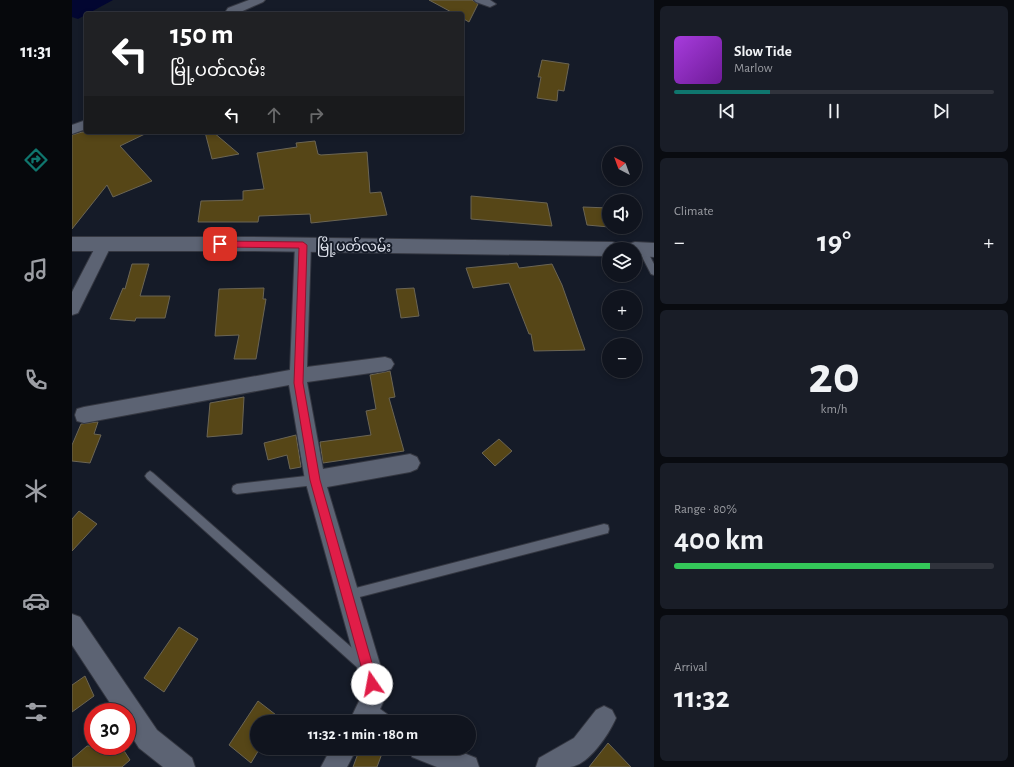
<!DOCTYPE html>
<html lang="en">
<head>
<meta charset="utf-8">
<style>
  :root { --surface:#10141e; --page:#191d27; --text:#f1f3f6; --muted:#9c9ea4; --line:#30333c; --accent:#0f766e }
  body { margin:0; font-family:"Alegreya Sans","Noto Sans Myanmar",sans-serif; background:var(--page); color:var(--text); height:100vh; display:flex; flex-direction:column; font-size:15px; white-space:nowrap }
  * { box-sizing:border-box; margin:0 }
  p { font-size:13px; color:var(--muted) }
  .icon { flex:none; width:22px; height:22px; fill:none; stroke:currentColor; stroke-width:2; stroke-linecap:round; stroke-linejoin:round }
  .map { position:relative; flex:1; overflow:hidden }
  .side { display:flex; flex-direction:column; gap:6px; padding:6px; background:#090b10; width:360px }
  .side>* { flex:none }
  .top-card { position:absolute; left:12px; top:12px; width:380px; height:122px; border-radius:4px; box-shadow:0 2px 6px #0003,0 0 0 1px var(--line); background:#202124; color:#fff; overflow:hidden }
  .needle { width:26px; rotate:319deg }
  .controls { position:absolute; left:530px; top:146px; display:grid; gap:8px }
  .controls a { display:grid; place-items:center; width:40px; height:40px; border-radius:50%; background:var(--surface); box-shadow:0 2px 6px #0003,0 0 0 1px var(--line); font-size:20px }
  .speed { position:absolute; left:12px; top:703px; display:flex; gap:8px; font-size:20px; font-weight:700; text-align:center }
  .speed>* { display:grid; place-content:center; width:52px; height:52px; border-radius:50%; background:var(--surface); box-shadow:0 2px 6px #0003,0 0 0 1px var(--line); line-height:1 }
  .speed .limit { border:6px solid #d22; background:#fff; color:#111 }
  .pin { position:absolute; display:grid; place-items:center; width:34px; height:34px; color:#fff; margin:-17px; border-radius:8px; box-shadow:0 2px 6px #0006 }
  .me { position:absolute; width:44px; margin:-22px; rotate:348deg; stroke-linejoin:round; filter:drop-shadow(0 0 3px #0008) }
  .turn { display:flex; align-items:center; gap:14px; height:84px; padding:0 20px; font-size:18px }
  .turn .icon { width:52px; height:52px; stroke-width:2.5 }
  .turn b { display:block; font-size:28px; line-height:34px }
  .lanes { display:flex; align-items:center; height:38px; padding:0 20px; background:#0003; justify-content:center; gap:20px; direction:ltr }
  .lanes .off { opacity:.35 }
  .big { font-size:30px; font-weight:600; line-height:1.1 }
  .side .card { flex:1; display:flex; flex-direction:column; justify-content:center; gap:6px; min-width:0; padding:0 14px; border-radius:6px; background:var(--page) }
  .side .dial { align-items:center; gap:0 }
  .dial b { font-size:52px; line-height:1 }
  .song { display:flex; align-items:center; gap:12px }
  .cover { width:48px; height:48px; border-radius:6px; background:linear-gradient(135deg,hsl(280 70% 55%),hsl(280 70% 35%)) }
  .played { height:4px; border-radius:2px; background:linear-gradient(90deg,var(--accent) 30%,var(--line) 30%) }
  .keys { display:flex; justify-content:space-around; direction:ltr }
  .heat { display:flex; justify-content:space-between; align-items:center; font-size:22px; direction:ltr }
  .charge { height:6px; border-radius:3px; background:linear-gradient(90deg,#34c759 80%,var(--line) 0) }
  .trip { position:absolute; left:178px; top:715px; width:226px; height:40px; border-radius:20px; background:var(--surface); box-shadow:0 2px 6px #0003,0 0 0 1px var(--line); font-weight:600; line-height:40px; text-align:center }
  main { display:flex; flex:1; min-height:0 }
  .tabs { display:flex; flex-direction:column; width:72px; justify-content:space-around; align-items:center; background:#06080c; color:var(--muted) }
  .tabs .icon { width:28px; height:28px }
  .tabs .on { color:var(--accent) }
  .tabs b { font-size:18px; color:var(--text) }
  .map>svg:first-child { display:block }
  .water { fill:#020631 }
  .building { fill:#564617; stroke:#6b6554 }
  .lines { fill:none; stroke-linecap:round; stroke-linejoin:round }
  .service-casing { stroke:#343741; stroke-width:2 }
  .minor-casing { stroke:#343741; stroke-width:2 }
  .secondary-casing { stroke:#343741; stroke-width:2 }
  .service { fill:#5c6373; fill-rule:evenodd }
  .minor { fill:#5c6373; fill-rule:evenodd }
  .secondary { fill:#5c6373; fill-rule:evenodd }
  .route { fill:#e11d48; stroke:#92132f }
  .labels { text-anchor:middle; stroke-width:4; stroke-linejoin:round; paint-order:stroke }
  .street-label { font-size:14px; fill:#e0e4ee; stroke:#151b28 }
</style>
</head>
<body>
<main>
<nav class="tabs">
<b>11:31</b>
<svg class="icon on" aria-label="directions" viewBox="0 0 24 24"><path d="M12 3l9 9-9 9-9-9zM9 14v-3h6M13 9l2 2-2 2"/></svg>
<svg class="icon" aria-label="music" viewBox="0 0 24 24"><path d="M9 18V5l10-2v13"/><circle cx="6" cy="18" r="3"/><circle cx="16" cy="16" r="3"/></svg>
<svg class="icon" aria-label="phone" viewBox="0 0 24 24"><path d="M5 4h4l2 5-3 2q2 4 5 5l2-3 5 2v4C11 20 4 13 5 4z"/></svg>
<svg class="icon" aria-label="climate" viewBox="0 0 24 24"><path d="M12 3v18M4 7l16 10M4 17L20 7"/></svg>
<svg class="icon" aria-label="car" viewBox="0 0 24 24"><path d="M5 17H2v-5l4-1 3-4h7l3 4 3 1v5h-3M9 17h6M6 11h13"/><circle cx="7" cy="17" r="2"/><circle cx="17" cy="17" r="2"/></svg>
<svg class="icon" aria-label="filters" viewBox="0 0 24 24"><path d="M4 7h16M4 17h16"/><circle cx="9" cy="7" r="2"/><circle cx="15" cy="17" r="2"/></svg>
</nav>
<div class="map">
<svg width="582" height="767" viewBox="0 0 582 767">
  <rect width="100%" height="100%" fill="#151b28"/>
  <path class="water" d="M0,0H41L6,19L0,17Z"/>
  <path class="building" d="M357,0H400L406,4L397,22L390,18V14H383Z
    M470,60L497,64L492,91L486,90L485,101L465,98L469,77H466Z
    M10,132H77L48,146L80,181L41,197L35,185L0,229V135Z
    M133,132H141L167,154L140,159Z
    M243,141L246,154L249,155L295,152L298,193L309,192L315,215L239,223L238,214L187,216L186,222H126L129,201L171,200V191L192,189L185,153L225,147L224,143Z
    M399,196L475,203L480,226L399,219Z
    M511,207L537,208V227L515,225Z
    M445,263L447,268L480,264L490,285L513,350L462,351L459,334H457L437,283L401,288L394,268Z
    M60,264H77L68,296H98L93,318H64L63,321L38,319L51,288L53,289Z
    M192,288L191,299H194L184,359H162L167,335L143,336L147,289Z
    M342,288L347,316L329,318L324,289Z
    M318,371L323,397L317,398L332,451L251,463L248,442L299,435L294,411L304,409L298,375Z
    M172,397L170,434L135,437L138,403Z
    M25,422H26L22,434L29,435L18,463L0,461V445L9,424Z
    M224,435L229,467L218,469L215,455L196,460L192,443Z
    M427,439L440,451L423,466L410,453Z
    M7,511L25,524L0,551V519Z
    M107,627L126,639L92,692L72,678Z
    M13,676L22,696L0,712V685Z
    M186,701L208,718L205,722H185V748H188L179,763L157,745Z
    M536,743L559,767H517Z
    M15,746H49L58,760L50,767H0V759Z
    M288,748H312L305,767H281Z"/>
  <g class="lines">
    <g class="service-casing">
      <path id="service" d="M570,246L573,247L582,264V275L579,274L566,249Z
        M78,471L81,473L295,661L297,665L295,669L291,671L287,669L75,479L73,476L75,473Z
        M243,475L246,477L248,480L246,483L243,485L165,494L161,492L160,489L161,486L165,484Z
        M532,524L536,525L537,529L536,533L532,534L276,600L272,599L271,595L272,591L276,590Z"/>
    </g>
    <g class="minor-casing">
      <path id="minor" d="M177,0H193L191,2L164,14H152L156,8Z
        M402,0H418L424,4L418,7L404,2Z
        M14,120V129L0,134V125Z
        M32,238L37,240L40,244L6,313L0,315V292L27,240Z
        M231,239L236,241L239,245L235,367L313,357L319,359L322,364L319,369L313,371L235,382L251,469L338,454L345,457L348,463L345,469L338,472L255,487L310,671L314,696L308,709L315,714L319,722H277L290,695L286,671L233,480L217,385L12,423L5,421L3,415L5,409L12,407L218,370L223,245L226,241Z
        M0,614L8,617L85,730L120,758L123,767H91L67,748L55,729V712H44L0,645Z
        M532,706L540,710L544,718C537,734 517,765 498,767C487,767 475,767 464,767L467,758L502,738L524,710Z
        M259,748H285L275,767H249Z
        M337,748H379L404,758L407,767H365L340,757Z"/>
    </g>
    <g class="secondary-casing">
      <path id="secondary" d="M0,237H177L540,242L547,244L550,249H537V256L177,251H0Z
        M563,242L582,243V257L563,256V249H553L556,244Z"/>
    </g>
    <use href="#service" class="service"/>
    <use href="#minor" class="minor"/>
    <use href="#secondary" class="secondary"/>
  </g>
  <path class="route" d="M148,241L231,242L235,245L231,383L248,480L306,684L304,688L300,689L296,688L294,684L238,480L222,383L227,248L148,247L144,244Z"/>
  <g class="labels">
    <g class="street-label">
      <text transform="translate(282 246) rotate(1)" y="5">မြို့ပတ်လမ်း</text>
    </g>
  </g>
</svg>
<div class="controls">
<a><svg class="needle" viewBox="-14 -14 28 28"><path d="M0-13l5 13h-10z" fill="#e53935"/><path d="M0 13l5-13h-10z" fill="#9c9ea4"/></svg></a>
<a><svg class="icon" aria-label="sound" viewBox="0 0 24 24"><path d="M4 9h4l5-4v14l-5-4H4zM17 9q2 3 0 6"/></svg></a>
<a><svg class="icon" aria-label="layers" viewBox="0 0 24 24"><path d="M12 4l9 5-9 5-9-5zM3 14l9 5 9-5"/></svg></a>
<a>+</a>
<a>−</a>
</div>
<div class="speed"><div class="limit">30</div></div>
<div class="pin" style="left:148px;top:244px;background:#d93025"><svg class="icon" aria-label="arrive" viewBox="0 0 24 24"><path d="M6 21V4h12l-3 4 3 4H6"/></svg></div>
<svg class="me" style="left:300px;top:684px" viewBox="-20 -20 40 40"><circle r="19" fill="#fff"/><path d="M0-13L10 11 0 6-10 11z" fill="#e11d48"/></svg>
<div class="trip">11:32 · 1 min · 180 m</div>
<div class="top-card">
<div class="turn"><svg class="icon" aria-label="left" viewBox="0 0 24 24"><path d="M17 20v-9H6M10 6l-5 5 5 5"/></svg><div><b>150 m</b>မြို့ပတ်လမ်း</div></div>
<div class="lanes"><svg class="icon" aria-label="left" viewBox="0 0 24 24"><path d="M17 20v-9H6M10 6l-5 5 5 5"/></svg><svg class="icon off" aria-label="ahead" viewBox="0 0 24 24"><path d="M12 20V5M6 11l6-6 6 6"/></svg><svg class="icon off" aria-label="right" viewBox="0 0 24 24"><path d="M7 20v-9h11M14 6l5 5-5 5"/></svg></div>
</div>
</div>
<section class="side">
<div class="card">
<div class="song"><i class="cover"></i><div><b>Slow Tide</b><p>Marlow</p></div></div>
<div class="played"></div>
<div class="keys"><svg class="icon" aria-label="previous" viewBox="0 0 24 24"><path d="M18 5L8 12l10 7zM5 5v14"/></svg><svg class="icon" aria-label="pause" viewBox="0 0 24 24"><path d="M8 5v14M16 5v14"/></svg><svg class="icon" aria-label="next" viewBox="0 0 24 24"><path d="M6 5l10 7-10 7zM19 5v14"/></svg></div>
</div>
<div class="card"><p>Climate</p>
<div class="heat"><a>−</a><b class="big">19°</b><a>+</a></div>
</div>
<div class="card dial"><b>20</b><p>km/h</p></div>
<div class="card"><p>Range · 80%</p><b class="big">400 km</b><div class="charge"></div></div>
<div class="card"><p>Arrival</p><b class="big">11:32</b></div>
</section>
</main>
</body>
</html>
